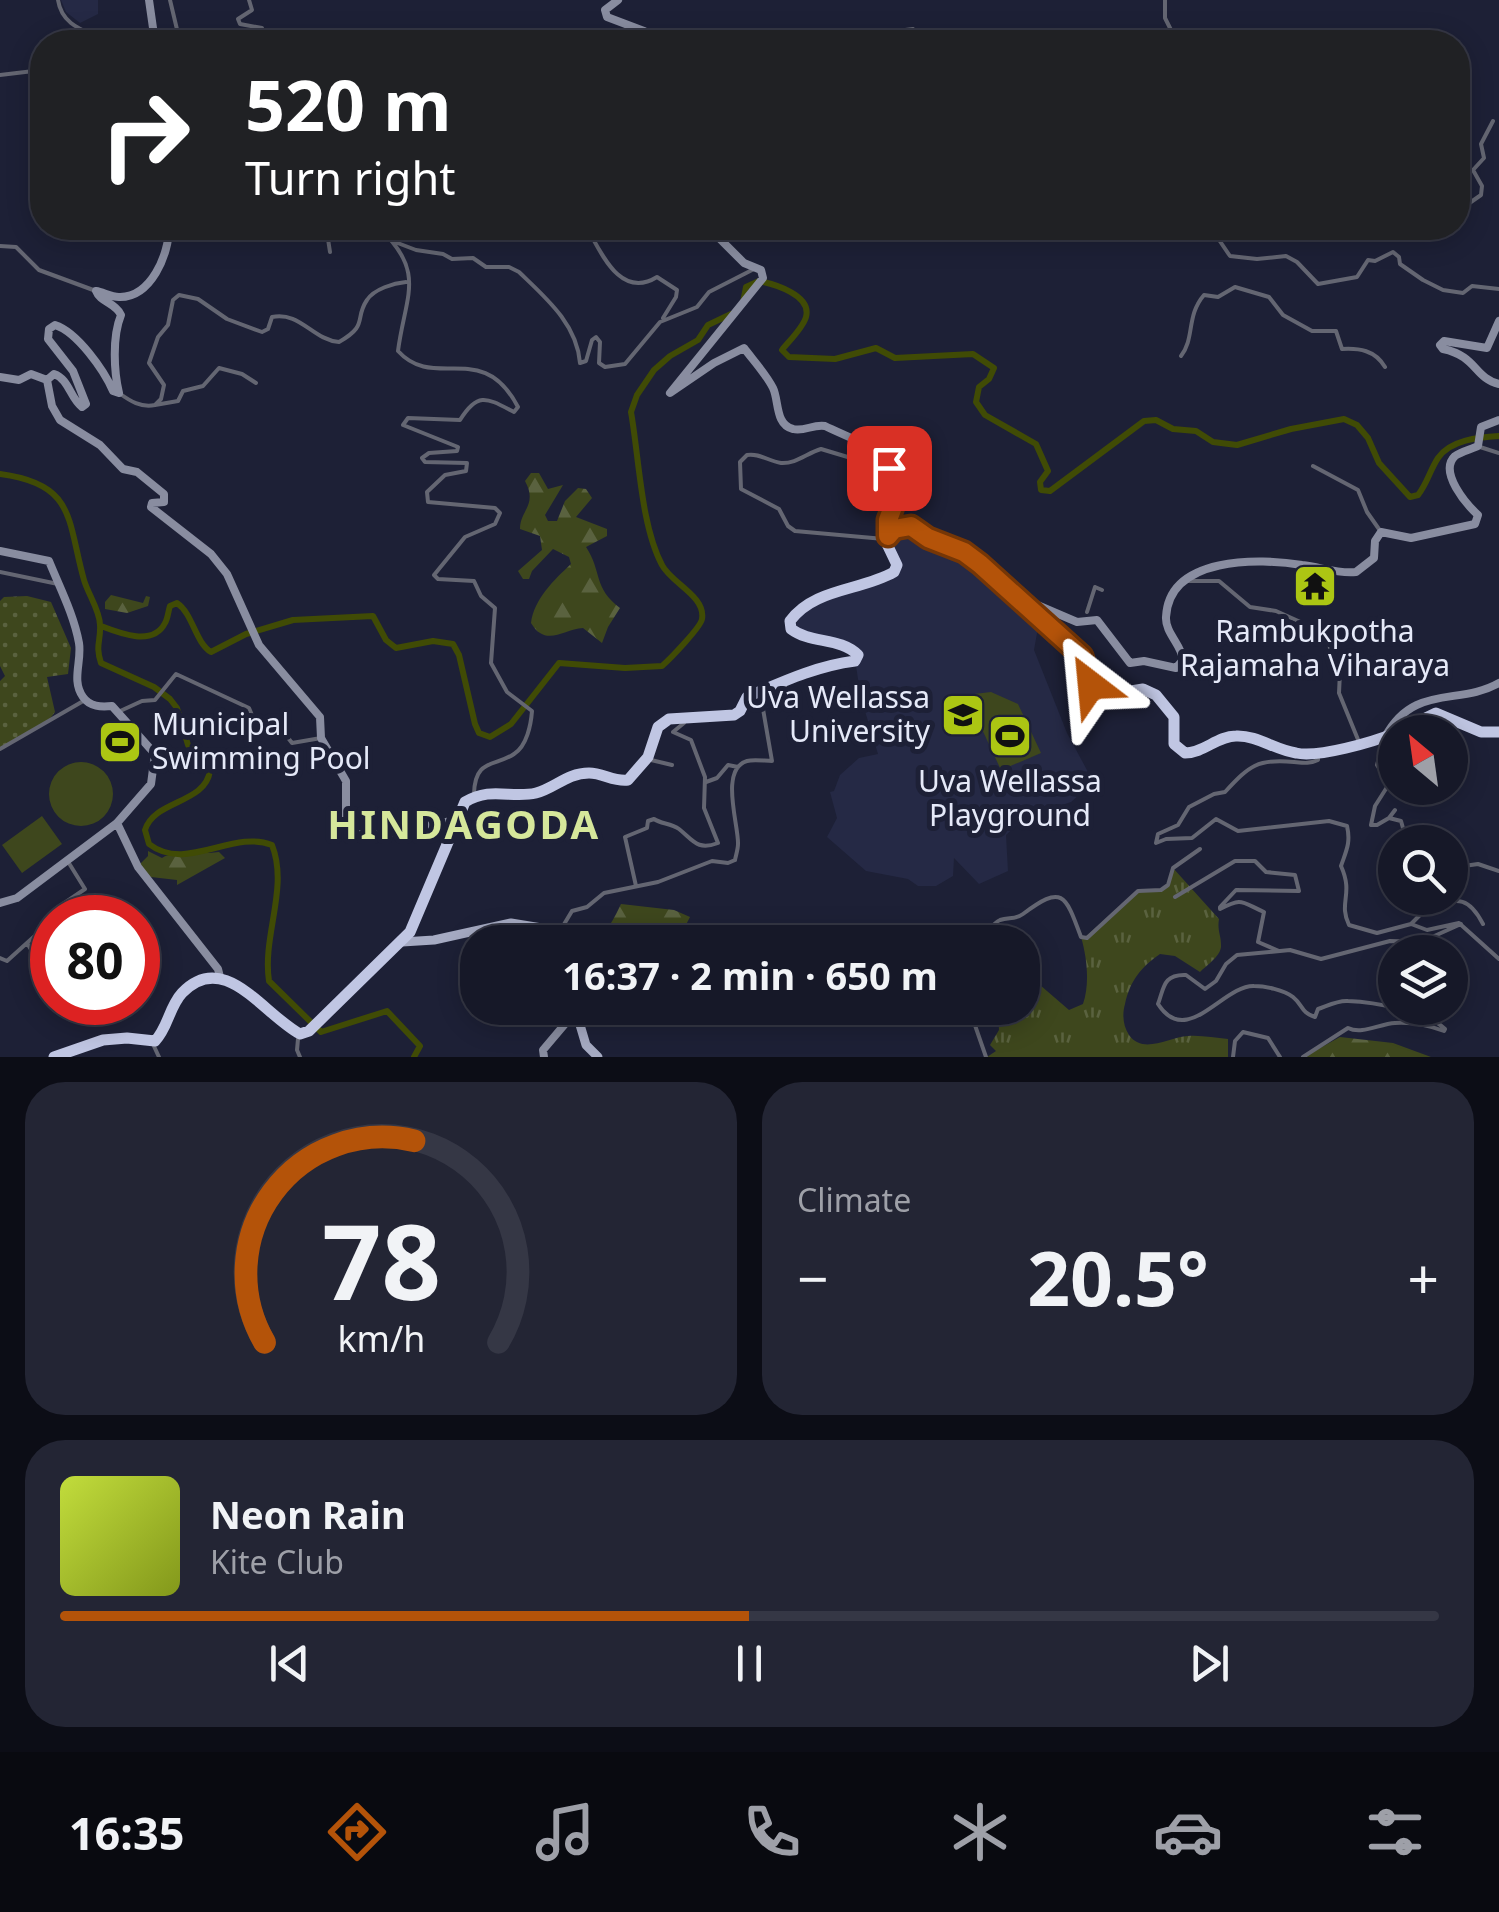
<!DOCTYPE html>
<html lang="en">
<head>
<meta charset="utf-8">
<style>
  :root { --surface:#161828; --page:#232534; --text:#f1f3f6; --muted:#9ea0a8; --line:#353745; --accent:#b45309 }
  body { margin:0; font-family:"Noto Sans",sans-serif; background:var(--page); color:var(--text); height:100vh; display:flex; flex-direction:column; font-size:38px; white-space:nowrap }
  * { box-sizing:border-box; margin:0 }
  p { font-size:32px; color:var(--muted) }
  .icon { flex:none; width:55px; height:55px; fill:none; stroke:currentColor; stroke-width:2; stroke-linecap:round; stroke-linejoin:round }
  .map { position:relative; height:1057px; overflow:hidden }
  .side { display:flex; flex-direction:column; gap:25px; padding:25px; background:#0c0d16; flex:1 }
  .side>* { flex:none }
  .top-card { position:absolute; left:30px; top:30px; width:1440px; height:210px; border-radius:40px; box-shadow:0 5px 25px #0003,0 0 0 2px var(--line); background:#202124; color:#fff; overflow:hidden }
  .needle { width:65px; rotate:331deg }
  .controls { position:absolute; left:1378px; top:715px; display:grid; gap:20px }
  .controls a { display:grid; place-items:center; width:90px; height:90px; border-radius:50%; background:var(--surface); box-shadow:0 5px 25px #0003,0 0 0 2px var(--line); font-size:50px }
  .speed { position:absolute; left:30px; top:895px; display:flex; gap:20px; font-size:50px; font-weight:700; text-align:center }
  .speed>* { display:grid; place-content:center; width:130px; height:130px; border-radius:50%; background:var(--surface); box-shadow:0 5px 25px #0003,0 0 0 2px var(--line); line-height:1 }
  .speed .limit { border:15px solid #d22; background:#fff; color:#111 }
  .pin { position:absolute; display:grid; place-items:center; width:85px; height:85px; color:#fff; margin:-42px; border-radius:20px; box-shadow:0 5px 15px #0006 }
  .me { position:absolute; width:110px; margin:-55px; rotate:331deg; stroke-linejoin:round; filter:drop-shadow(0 0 8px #0008) }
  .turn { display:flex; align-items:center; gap:35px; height:210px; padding:0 50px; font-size:45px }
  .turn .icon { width:130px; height:130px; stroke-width:2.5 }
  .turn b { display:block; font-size:70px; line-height:85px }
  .big { font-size:75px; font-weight:700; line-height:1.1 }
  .side .tile { flex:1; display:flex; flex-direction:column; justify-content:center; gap:15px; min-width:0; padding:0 35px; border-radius:40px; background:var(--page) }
  .side .dial { align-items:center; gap:0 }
  .dial svg { height:260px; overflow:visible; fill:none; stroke:var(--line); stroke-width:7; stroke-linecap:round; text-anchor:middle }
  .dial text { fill:var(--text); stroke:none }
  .song { display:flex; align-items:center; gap:30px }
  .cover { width:120px; height:120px; border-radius:15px; background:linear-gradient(135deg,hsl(70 70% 55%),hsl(70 70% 35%)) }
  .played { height:10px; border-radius:5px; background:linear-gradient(90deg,var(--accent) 50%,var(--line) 50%) }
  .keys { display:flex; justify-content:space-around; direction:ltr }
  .heat { display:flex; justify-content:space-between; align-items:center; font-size:55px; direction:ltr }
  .side .tiles { flex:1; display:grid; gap:25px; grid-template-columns:1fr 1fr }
  .tile:last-child { grid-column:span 2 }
  .trip { position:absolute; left:460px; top:925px; width:580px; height:100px; border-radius:40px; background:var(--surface); box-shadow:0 5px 25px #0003,0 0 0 2px var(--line); font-weight:700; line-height:100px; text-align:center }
  .dock { display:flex; height:160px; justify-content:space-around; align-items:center; background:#090a10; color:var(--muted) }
  .dock .icon { width:70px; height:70px }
  .dock .current { color:var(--accent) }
  .dock b { font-size:45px; color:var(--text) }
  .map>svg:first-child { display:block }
  .built { fill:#252945 }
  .grass { fill:url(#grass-tufts) }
  .forest { fill:url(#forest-firs) }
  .park { fill:url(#park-dots) }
  .pitch { fill:#3e471d }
  .water { fill:url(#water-rules) }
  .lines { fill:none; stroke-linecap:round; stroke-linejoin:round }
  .river { stroke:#404b05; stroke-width:6 }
  .street { stroke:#646672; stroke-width:4 }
  .secondary { stroke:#898da0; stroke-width:8 }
  .primary { stroke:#a6abc3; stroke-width:9 }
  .highway { stroke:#c0c6e3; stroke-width:11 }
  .route-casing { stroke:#753606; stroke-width:25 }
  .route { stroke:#b45309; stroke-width:18 }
  .labels { text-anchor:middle; stroke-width:10; stroke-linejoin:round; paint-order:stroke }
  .poi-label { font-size:30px; fill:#e5e9f8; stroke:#1d2036 }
  .district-label { font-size:40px; font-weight:bold; letter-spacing:2.5px; fill:#d6e79b; stroke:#1d2036 }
</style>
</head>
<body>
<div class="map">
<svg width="1499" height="1057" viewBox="0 0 1499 1057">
  <defs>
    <pattern id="grass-tufts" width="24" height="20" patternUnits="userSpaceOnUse" patternTransform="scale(2.5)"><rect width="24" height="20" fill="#3e471d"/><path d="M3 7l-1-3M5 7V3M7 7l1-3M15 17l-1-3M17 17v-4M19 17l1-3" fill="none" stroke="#5a623f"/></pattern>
    <pattern id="forest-firs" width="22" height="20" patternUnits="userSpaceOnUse" patternTransform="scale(2.5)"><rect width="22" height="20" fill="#3e471d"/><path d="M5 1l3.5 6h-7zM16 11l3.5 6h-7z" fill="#5a623f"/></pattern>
    <pattern id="park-dots" width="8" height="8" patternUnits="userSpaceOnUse" patternTransform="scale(2.5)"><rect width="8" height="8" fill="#3e471d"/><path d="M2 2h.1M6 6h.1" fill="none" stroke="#5a623f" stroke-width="1.8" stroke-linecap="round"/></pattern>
    <pattern id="water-rules" width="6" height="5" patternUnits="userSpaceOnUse" patternTransform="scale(2.5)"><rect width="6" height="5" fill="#404b05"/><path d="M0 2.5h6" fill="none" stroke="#5b652a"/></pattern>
  </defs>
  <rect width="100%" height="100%" fill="#1d2036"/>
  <path class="built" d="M61,0H98V14L80,23L66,12Z
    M906,530L962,555L1039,622L1034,650L1067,733L1088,772L1079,795L1071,802L1024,818L1006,835L1008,871L979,884L954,858L953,876L936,886H918L908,879L866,871L827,837L837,818L830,792L834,791L840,775L859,758L878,754L861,698L856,666L861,657L804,634L795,626L801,614L835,596L898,574L891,543L893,536Z"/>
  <path class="grass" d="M1173,868L1219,919C1217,930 1221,935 1221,945C1222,955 1207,965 1200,972L1175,956L1160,954C1141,967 1130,981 1125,1004C1122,1014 1123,1026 1129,1035C1143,1055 1169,1037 1188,1036C1201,1035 1215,1038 1228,1039V1057H987L996,1051L990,1045L999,1030L998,1008H1022L1023,984L1040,985L1069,1010L1083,1004C1090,984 1087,957 1081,937L1084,938L1138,891L1161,890L1168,885Z"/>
  <path class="forest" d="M531,473H539L548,489L563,485L545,515L548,521H557L565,501L578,488L586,489L592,498L576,517L607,529V536L586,547C602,571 593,588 620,608L608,627L602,643L583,628C563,629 546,648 531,623C534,599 554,580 571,564L569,557L553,549L532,571L529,579H523L518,571L542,550L540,536L520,529C520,510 538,505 525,481Z
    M111,595L143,603L146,596L150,597L148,606L127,613L105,609V602Z
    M148,851L162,858C175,850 201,855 219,852L225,858L177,885V880L151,877L139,865L148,856Z
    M621,904L674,910L690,917L678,940L665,942L659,930L645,935L646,942H571C601,927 601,947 621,904Z
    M1340,1037L1393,1043L1431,1057H1304Z"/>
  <path class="park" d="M27,596L51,602L71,648L68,674L47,677L55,712L49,720L0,749V681L5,676L0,666V601L4,597Z"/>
  <path class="pitch" d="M991,692L1018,704L1041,753L1001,770L966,695Z
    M49 794a32 32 0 1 1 64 0a32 32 0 1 1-64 0Z
    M42,816L62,844L22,873L2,845Z"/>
  <path class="water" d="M121,725L136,751L120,761L104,733Z"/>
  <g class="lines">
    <path class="river" d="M743,302L746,287L759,281C774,284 812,295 806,317C803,328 789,341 782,350L789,357L835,359L876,348L895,358L973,354L994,368L989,379L979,387L976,402L985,415L1036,444L1048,471L1040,482L1041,490L1050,491L1144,421L1156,420L1173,429L1196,431L1213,442L1237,445L1291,429L1344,419L1357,425L1368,438L1379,463L1410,497L1418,495C1427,484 1430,470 1438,458C1450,440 1479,437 1499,436
      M0,474C76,484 67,520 84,580C88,594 100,611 100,625C101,641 95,645 101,663L154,687L170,699L177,708L188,745L210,771C205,804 154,800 145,830L149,844C186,873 233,829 272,845C289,888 262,936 269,981L321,1032L387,1011L420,1046L414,1057
      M101,626C119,633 153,647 165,623C168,618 168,612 170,606L177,603C193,614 195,642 211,652L246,634L293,620L373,616L386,640L396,648L433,641L453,644L459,655L475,724L479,733L490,737L511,724L559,663L625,668L662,666C669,660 701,627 702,619C706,596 671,583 662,565C641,526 639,457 631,412L637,395L654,370L670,356L698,340L708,325L731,314"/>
    <path class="street" d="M58,0C62,27 87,31 108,42
      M170,0L180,42
      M249,0L252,10L238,19L240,24L262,28L266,42
      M865,42L874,34L913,29L919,42
      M1150,42L1162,39L1171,30L1165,18V0
      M0,75L42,70
      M1458,211L1481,195L1482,186L1473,170L1484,158L1481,144L1493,121
      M320,228L328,239L330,252
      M379,228C427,272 405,296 398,351C435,392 482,338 518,407L514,412C487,398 478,391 460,420L408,418L403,425L458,447L457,451L429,453L422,458L425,462L467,463L466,471L445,475L427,492L428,502L495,508L500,513L495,524L465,537L434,575L438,579L474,581L481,596L495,608L491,663L507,692L532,711C531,724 527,746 514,754C495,767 475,758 474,794
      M587,228C601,252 620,300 657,277L677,290L676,297L663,318
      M1211,228L1230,256L1257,259L1286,256L1297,262L1318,284L1357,277L1368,260L1375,261L1393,252L1399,257L1400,264L1423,280L1443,290L1463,293L1472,286L1499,289
      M1171,235L1185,228
      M395,242L416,250L443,254L452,259L473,258L486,267H509L519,272C546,298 577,324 580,363L586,361L592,340L596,337L600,342L599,363L605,367L625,364L660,322L697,307L709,292L754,269
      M0,246L16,247L39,270L96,291
      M1181,356C1195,338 1186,316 1204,295L1218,297L1235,287L1269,297L1283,315L1312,331H1336L1342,349C1359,348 1375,350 1385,367
      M119,393C130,401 141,408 155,405L161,399L164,385L149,363L158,337L168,325L173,300L179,295L198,299L227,319L262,332L268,329L272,317C300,311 313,340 339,342C369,325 354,319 367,300C374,289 394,283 406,282
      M155,405L178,401L183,391L203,386L219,368L242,374L256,383
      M1480,447L1499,453
      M861,461L821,449C807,453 796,464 781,463C768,461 760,453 747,455L740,462L741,489L779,509L788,526L795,531L884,539
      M1313,466L1358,490L1367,512L1381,532
      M0,572L58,584
      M1186,581H1219L1250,607L1276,611L1316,629L1329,645L1340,672L1339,693L1359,742
      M1087,612L1095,587L1102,590
      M118,712L142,701L155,700L176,674L249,708L254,720L282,730L292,743L321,738
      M1444,732L1445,727L1453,722
      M1383,743L1377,765L1389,784L1375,806L1371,825H1377L1389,818
      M0,749L85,700
      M1318,754V760C1309,764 1304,763 1294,762C1258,758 1249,766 1225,792L1214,794L1189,807L1178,825L1158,834L1156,843L1166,839L1192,838L1216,819L1238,831L1329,821L1347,826C1351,843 1346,851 1341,866C1354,895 1338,902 1349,925L1377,933L1411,924L1427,930L1459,923L1499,959
      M651,760L672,765
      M1450,762L1453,768L1450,772
      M706,782L717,778L728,765L738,767
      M1428,790L1429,788
      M1395,810L1389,818L1401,821L1407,842
      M735,860C736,855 738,849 738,844C739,826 719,769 747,761C754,759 765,761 772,761L763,709L785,686
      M1450,868L1478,864L1499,871
      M636,886L625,837L647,828L648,821L654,819C661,824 671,823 679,829C693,840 697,851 718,843L704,808L705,777L691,740L673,732L684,723
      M1175,897L1235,861H1255L1266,872L1295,875L1299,891L1236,890L1220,907V909C1243,897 1241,902 1264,912L1258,942L1279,951
      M1427,907C1456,900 1467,893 1483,924
      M1411,924L1425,910L1424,898
      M560,931L572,911L587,907L604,893L658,882L712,861L728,863L735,860
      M977,942C985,937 992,923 1000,920C1009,917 1015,920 1023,914C1062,885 1065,893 1081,937L1087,938L1138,891L1161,890L1168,885L1173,868L1200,849
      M27,943L52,984
      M0,958L7,961L38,933L57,908L85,889L67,860
      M969,1008L986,1057
      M298,1039L297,1050L300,1057
      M152,1042L159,1057
      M1233,1057L1235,1041L1243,1032L1268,1038L1280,1057
      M1303,1057L1348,1028C1362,1035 1379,1024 1395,1023C1413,1022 1428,1025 1444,1031L1445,1029C1427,1011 1373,1002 1348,1001C1338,1000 1327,1006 1318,1009L1315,1017C1301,1013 1303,1005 1293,997C1284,990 1265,986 1254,986C1223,985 1187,1049 1158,1004C1164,988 1163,974 1186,975L1205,989L1216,981L1226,964L1237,955L1290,950L1321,959L1390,941L1421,942L1461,924"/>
    <path class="secondary" d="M149,0L155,42
      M618,0L605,10L607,17L644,31L656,42
      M169,228C169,254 151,298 119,297C111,297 103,292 96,291C100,302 116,303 121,315C112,337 114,372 119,393L113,391C104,370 77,332 55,325L49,329L48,339L73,371L86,404L82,407C70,398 69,379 54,374L47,380L52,406L60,420L100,445L123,469L137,472L164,494V502L152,503L151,507L211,554L227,574L259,645L320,717L321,738L346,781V826L349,834L382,835L456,820
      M709,228L744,263L761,270L763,278L670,393L714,363L744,348C753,360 766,374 773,388C779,400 775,425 793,429C804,432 813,424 825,426C862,444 901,452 894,504C892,515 887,523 888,536
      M1499,321L1487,348L1444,341L1440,345L1443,349C1477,356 1474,378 1499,384
      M0,377L19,380L31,374L47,380
      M0,551L49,561C60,588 74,615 79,643C82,662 71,680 83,697C90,707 101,707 112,706L155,754L151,784L117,823L17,898L0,903
      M1021,598L1077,622L1097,620L1130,663L1144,661L1176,668L1183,660C1182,645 1165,633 1166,617C1169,556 1259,558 1302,565C1321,567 1337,574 1356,572L1374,558L1375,541L1381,532L1411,538L1475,524L1478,515C1467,505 1438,472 1455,456C1460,452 1472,449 1478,446L1481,427L1499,420
      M1385,737C1414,683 1459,706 1499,683
      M117,823L138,867L218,969L220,977
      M544,1057L543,1050L576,1011"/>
    <path class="primary" d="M402,942L434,940L511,923L560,931L567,942
      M575,1008L586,1045L598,1057"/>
    <path class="highway" d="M1397,732L1436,713L1481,732H1499
      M54,1057L103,1040L127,1038L155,1041C168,1028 169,1007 182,993C224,949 263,1014 300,1034L309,1031L410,932L465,802C491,786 511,799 536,793C555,788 567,773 589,773C603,773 614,782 628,780L648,757L658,727L669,719L734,715L740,711L747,697C782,682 816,666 855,661L858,655C840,637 811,644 791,629L790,621C814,588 861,591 894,572L897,565L886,542L891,532L906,525L927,538L963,552L980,564L1082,656L1095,689L1113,694L1143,689L1156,695L1174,717V744L1185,753C1204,753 1217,736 1236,736C1257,735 1275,750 1296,753C1318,758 1373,742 1395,733"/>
  </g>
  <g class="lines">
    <g class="route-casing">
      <path id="route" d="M889,468L894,504L888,520V536L894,529L911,526L928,538L964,552L980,564L1082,656L1091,685"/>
    </g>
    <use href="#route" class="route"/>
  </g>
  <defs>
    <g id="temple-square" transform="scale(2.25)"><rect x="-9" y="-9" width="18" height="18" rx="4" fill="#acc613" stroke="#1d2036"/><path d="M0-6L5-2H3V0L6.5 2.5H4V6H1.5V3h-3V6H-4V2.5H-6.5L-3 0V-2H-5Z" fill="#111"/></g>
    <g id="university-square" transform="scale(2.25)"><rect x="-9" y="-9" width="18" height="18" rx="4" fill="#acc613" stroke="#1d2036"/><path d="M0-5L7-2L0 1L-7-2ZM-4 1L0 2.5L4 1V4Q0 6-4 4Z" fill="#111"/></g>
    <g id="stadium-square" transform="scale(2.25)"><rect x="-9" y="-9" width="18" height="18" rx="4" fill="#acc613" stroke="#1d2036"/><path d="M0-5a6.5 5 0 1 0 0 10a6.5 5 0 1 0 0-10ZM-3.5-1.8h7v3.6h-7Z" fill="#111"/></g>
  </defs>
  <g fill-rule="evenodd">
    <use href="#temple-square" x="1315" y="586"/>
    <use href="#university-square" x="963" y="715"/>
    <use href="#stadium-square" x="1010" y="736"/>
    <use href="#stadium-square" x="120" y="742"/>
  </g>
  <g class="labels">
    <g class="poi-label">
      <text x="1315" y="642">Rambukpotha<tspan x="1315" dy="34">Rajamaha Viharaya</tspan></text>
      <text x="930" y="708" text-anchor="end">Uva Wellassa<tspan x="930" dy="34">University</tspan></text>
      <text x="152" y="735" text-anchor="start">Municipal<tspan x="152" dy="34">Swimming Pool</tspan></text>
      <text x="1010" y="792">Uva Wellassa<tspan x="1010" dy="34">Playground</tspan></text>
    </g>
    <g class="district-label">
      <text x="464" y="839">HINDAGODA</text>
    </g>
  </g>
</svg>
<div class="controls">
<a><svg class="needle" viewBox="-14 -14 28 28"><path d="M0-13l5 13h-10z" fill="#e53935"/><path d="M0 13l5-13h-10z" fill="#9ea0a8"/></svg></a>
<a><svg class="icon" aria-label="search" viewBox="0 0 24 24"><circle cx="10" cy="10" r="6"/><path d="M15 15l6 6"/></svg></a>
<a><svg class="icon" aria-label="layers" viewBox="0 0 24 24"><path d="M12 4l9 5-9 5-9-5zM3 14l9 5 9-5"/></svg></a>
</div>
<div class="speed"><div class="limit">80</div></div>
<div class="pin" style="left:889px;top:468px;background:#d93025"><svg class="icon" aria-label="arrive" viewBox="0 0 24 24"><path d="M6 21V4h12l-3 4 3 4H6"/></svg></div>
<svg class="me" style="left:1091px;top:685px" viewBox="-20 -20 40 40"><path d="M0-17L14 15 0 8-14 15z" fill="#b45309" stroke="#fff" stroke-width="4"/></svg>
<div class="trip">16:37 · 2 min · 650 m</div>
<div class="top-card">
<div class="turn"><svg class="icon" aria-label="right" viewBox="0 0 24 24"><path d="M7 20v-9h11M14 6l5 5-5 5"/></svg><div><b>520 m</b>Turn right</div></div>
</div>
</div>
<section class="side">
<div class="tiles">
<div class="tile dial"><svg viewBox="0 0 100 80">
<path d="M14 69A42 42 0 1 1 86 69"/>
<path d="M14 69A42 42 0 0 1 60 7" stroke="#b45309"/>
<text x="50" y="56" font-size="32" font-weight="700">78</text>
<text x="50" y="72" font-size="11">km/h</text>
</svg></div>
<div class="tile"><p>Climate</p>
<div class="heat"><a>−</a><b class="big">20.5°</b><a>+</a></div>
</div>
<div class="tile">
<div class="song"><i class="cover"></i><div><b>Neon Rain</b><p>Kite Club</p></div></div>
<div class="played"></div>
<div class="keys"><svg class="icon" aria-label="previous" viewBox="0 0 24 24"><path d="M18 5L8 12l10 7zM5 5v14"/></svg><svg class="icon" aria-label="pause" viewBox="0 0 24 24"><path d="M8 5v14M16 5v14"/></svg><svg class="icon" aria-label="next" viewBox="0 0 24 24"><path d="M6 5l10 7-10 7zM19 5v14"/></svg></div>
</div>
</div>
</section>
<nav class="dock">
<b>16:35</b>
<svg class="icon current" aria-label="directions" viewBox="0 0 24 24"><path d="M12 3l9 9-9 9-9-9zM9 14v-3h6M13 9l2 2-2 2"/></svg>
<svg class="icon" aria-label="music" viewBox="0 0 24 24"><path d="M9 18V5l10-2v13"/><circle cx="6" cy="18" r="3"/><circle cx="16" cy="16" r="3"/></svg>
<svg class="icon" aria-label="phone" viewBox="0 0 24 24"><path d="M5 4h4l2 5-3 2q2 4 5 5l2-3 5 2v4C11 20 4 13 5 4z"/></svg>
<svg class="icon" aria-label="climate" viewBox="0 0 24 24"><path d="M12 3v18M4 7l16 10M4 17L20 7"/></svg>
<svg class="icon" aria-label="car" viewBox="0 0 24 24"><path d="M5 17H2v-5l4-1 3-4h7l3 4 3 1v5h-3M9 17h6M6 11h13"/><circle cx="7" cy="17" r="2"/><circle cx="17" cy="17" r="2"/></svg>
<svg class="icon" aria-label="filters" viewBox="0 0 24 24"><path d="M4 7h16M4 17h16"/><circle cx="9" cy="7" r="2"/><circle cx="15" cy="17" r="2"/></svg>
</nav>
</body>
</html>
